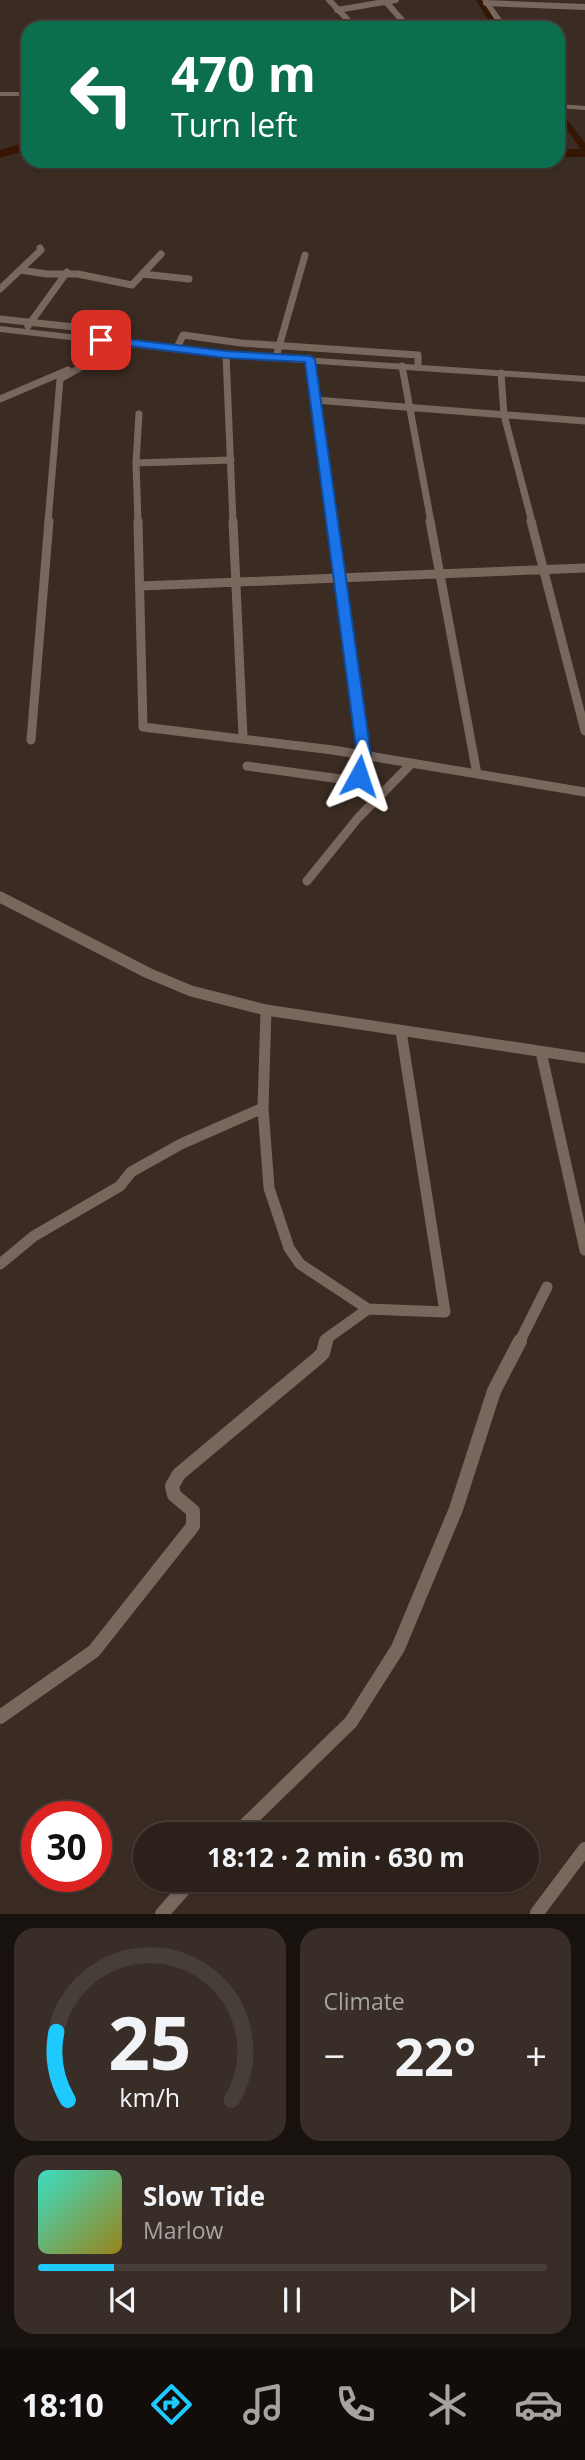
<!DOCTYPE html>
<html lang="en">
<head>
<meta charset="utf-8">
<style>
  :root { --surface:#2c211a; --page:#382e27; --text:#f1f3f6; --muted:#a6a3a2; --line:#483e39; --accent:#1ec9fd }
  body { margin:0; font-family:"Open Sans",sans-serif; background:var(--page); color:var(--text); height:100vh; display:flex; flex-direction:column; font-size:26px; white-space:nowrap }
  * { box-sizing:border-box; margin:0 }
  p { font-size:23px; color:var(--muted) }
  .icon { flex:none; width:38px; height:38px; fill:none; stroke:currentColor; stroke-width:2; stroke-linecap:round; stroke-linejoin:round }
  .map { position:relative; height:1914px; overflow:hidden }
  .panel { display:flex; flex-direction:column; gap:14px; padding:14px; background:#18120e; flex:1 }
  .panel>* { flex:none }
  .hud { position:absolute; left:21px; top:21px; width:544px; height:147px; border-radius:21px; box-shadow:0 2px 5px #0004,0 0 0 2px var(--line); background:#0b6e4f; color:#fff; overflow:hidden }
  .speed { position:absolute; left:21px; top:1801px; display:flex; gap:14px; font-size:35px; font-weight:700; text-align:center }
  .speed>* { display:grid; place-content:center; width:91px; height:91px; border-radius:50%; background:var(--surface); box-shadow:0 2px 5px #0004,0 0 0 2px var(--line); line-height:1 }
  .speed .limit { border:10px solid #d22; background:#fff; color:#111 }
  .pin { position:absolute; display:grid; place-items:center; width:60px; height:60px; color:#fff; margin:-30px; border-radius:14px; box-shadow:0 4px 10px #0006 }
  .me { position:absolute; width:77px; margin:-38px; rotate:5deg; stroke-linejoin:round; filter:drop-shadow(0 0 5px #0008) }
  .turn { display:flex; align-items:center; gap:24px; height:147px; padding:0 35px; font-size:32px }
  .turn .icon { width:91px; height:91px; stroke-width:2.5 }
  .turn b { display:block; font-size:49px; line-height:60px }
  .big { font-size:52px; font-weight:700; line-height:1.1 }
  .panel .card { flex:1; display:flex; flex-direction:column; justify-content:center; gap:10px; min-width:0; padding:0 24px; border-radius:21px; background:var(--page) }
  .panel .dial { align-items:center; gap:0 }
  .dial svg { height:182px; overflow:visible; fill:none; stroke:var(--line); stroke-width:7; stroke-linecap:round; text-anchor:middle }
  .dial text { fill:var(--text); stroke:none }
  .song { display:flex; align-items:center; gap:21px }
  .cover { width:84px; height:84px; border-radius:10px; background:linear-gradient(135deg,hsl(170 70% 55%),hsl(50 70% 35%)) }
  .played { height:7px; border-radius:4px; background:linear-gradient(90deg,var(--accent) 15%,var(--line) 15%) }
  .keys { display:flex; justify-content:space-around; direction:ltr }
  .heat { display:flex; justify-content:space-between; align-items:center; font-size:38px; direction:ltr }
  .panel .tiles { flex:1; display:grid; gap:14px; grid-template-columns:1fr 1fr }
  .card:last-child { grid-column:span 2 }
  .trip { position:absolute; left:133px; top:1822px; width:406px; height:70px; border-radius:35px; background:var(--surface); box-shadow:0 2px 5px #0004,0 0 0 2px var(--line); font-weight:700; line-height:70px; text-align:center }
  .dock { display:flex; height:112px; justify-content:space-around; align-items:center; background:#120d0a; color:var(--muted) }
  .dock .icon { width:49px; height:49px }
  .dock .active { color:var(--accent) }
  .dock b { font-size:32px; color:var(--text) }
  .map>svg:first-child { display:block }
  .lines { fill:none; stroke-linecap:round; stroke-linejoin:round }
  .canal { fill:#361503; fill-rule:evenodd }
  .river { fill:#361503; fill-rule:evenodd }
  .minor-far4 { stroke:#78675d; stroke-width:6 }
  .minor-far3 { stroke:#78675d; stroke-width:7 }
  .minor-far2 { stroke:#78675d; stroke-width:9 }
  .minor-far1 { stroke:#78675d; stroke-width:11 }
  .minor { stroke:#78675d; stroke-width:14 }
  .tertiary { fill:#78675d; fill-rule:evenodd }
  .route { fill:#1a73e8; stroke:#114b97; stroke-width:2 }
</style>
</head>
<body>
<div class="map">
<svg width="585" height="1914" viewBox="0 0 585 1914">
  <rect width="100%" height="100%" fill="#3b2c23"/>
  <g class="lines">
    <path class="canal" d="M476,0H482L501,28H493Z
      M558,108L585,143V151H582L558,116Z"/>
    <path class="river" d="M28,142V150L0,158V150Z
      M558,149H585V157H558Z
      M425,161H508L506,164L482,168L432,165Z"/>
    <path class="minor-far4" d="M329,0L347,19L340,28
      M386,2L409,28
      M486,3L585,7
      M337,10L396,0"/>
    <path class="minor-far3" d="M20,270L47,274H78L132,285L161,254
      M142,274L189,279
      M0,289L41,250L40,248
      M0,319L111,331
      M28,326L67,272
      M177,348L183,335L241,343L418,355V367
      M226,355L233,522
      M276,357L305,255
      M310,359L332,522
      M402,366L431,522
      M501,373L504,415L532,522
      M0,399L68,370
      M315,400L585,421
      M136,463L231,460
      M48,522L60,379L110,351
      M138,522L136,463L139,414"/>
    <path class="minor-far2" d="M138,521L143,727L333,750L585,792
      M233,521L243,737
      M430,521L477,774
      M531,521L585,731
      M140,586L585,568
      M31,740L49,521
      M247,766L355,781L359,776L364,755L332,521
      M307,881L358,818L412,763"/>
    <path class="minor-far1" d="M0,897L148,973L191,991L266,1010L585,1058
      M541,1052L585,1250
      M263,1108L266,1010
      M0,1264L34,1236L120,1186L131,1172L181,1144L263,1108L269,1188L289,1248L300,1264L368,1309L445,1312L401,1031
      M325,1343L326,1339L368,1309
      M519,1343L547,1287"/>
    <path class="minor" d="M0,1717L94,1651L193,1526V1511L174,1495L172,1486L179,1474L318,1358L323,1353L326,1341
      M236,1834L351,1722L398,1648L456,1509L494,1391L520,1341
      M537,1913L585,1849
      M162,1914L192,1880"/>
    <path class="tertiary" d="M482,0H488L508,28H500Z
      M0,92H28V96H0Z
      M558,104L585,106V110L558,108Z
      M0,326L226,352L585,376V382L226,358L0,332Z"/>
  </g>
  <path class="route" d="M101,336L226,351L310,356L315,359L371,755L364,779L359,781L352,776L357,755L305,362L226,358L98,342V337Z"/>
</svg>
<div class="speed"><div class="limit">30</div></div>
<div class="pin" style="left:101px;top:340px;background:#d93025"><svg class="icon" aria-label="arrive" viewBox="0 0 24 24"><path d="M6 21V4h12l-3 4 3 4H6"/></svg></div>
<svg class="me" style="left:359px;top:776px" viewBox="-20 -20 40 40"><path d="M0-17L14 15 0 8-14 15z" fill="#1a73e8" stroke="#fff" stroke-width="4"/></svg>
<div class="trip">18:12 · 2 min · 630 m</div>
<div class="hud">
<div class="turn"><svg class="icon" aria-label="left" viewBox="0 0 24 24"><path d="M17 20v-9H6M10 6l-5 5 5 5"/></svg><div><b>470 m</b>Turn left</div></div>
</div>
</div>
<section class="panel">
<div class="tiles">
<div class="card dial"><svg viewBox="0 0 100 80">
<path d="M14 69A42 42 0 1 1 86 69"/>
<path d="M14 69A42 42 0 0 1 9 39" stroke="#1ec9fd"/>
<text x="50" y="56" font-size="32" font-weight="700">25</text>
<text x="50" y="72" font-size="11">km/h</text>
</svg></div>
<div class="card"><p>Climate</p>
<div class="heat"><a>−</a><b class="big">22°</b><a>+</a></div>
</div>
<div class="card">
<div class="song"><i class="cover"></i><div><b>Slow Tide</b><p>Marlow</p></div></div>
<div class="played"></div>
<div class="keys"><svg class="icon" aria-label="previous" viewBox="0 0 24 24"><path d="M18 5L8 12l10 7zM5 5v14"/></svg><svg class="icon" aria-label="pause" viewBox="0 0 24 24"><path d="M8 5v14M16 5v14"/></svg><svg class="icon" aria-label="next" viewBox="0 0 24 24"><path d="M6 5l10 7-10 7zM19 5v14"/></svg></div>
</div>
</div>
</section>
<nav class="dock">
<b>18:10</b>
<svg class="icon active" aria-label="directions" viewBox="0 0 24 24"><path d="M12 3l9 9-9 9-9-9zM9 14v-3h6M13 9l2 2-2 2"/></svg>
<svg class="icon" aria-label="music" viewBox="0 0 24 24"><path d="M9 18V5l10-2v13"/><circle cx="6" cy="18" r="3"/><circle cx="16" cy="16" r="3"/></svg>
<svg class="icon" aria-label="phone" viewBox="0 0 24 24"><path d="M5 4h4l2 5-3 2q2 4 5 5l2-3 5 2v4C11 20 4 13 5 4z"/></svg>
<svg class="icon" aria-label="climate" viewBox="0 0 24 24"><path d="M12 3v18M4 7l16 10M4 17L20 7"/></svg>
<svg class="icon" aria-label="car" viewBox="0 0 24 24"><path d="M5 17H2v-5l4-1 3-4h7l3 4 3 1v5h-3M9 17h6M6 11h13"/><circle cx="7" cy="17" r="2"/><circle cx="17" cy="17" r="2"/></svg>
</nav>
</body>
</html>
